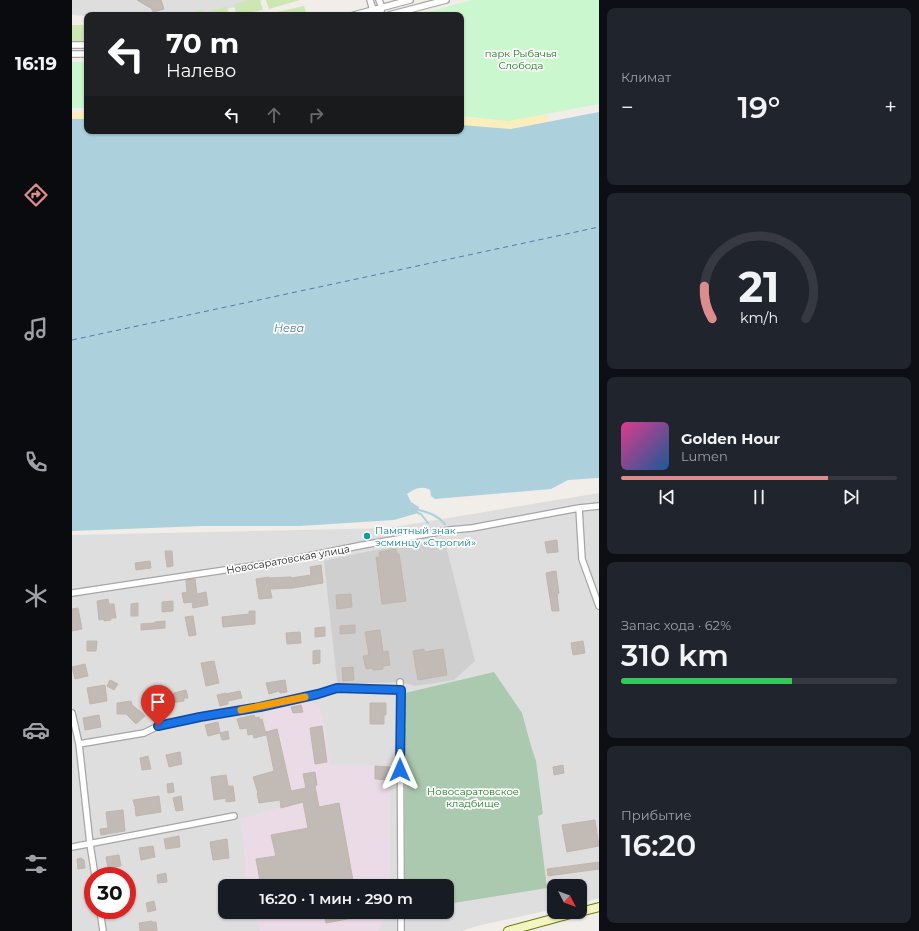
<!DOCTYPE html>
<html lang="ru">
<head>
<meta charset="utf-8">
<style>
  :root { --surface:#171b24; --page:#20242c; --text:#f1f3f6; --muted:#9ea1a6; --line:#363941; --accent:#de8b8e }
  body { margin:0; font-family:Montserrat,sans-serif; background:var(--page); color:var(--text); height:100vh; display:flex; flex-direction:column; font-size:15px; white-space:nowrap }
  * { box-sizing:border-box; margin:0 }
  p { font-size:13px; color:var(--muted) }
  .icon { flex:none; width:22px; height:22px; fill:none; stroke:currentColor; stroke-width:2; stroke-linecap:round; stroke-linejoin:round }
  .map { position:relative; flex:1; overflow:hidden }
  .panel { display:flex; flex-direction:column; gap:8px; padding:8px; background:#0d0f14; width:320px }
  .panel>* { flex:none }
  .top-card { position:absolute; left:12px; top:12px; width:380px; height:122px; border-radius:8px; box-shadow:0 1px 3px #0004; background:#202124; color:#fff; overflow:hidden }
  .needle { width:26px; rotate:132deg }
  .buttons { position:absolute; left:475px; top:879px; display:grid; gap:8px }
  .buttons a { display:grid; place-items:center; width:40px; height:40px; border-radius:8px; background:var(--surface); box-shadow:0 1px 3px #0004; font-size:20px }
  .speed { position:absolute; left:12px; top:867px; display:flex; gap:8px; font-size:20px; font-weight:700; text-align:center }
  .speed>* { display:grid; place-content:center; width:52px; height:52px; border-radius:50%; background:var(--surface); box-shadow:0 1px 3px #0004; line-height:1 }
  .speed .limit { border:6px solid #d22; background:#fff; color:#111 }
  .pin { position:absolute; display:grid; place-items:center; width:34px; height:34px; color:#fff; margin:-41px -17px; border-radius:50% 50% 50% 0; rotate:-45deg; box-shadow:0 0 4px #0007 }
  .pin .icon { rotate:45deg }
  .me { position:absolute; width:44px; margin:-22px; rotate:0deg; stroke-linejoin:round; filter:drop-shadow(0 0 3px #0008) }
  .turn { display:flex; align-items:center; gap:14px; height:84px; padding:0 16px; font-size:18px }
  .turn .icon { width:52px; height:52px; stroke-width:2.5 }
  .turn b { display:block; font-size:28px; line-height:34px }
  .lanes { display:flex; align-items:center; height:38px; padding:0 16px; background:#0003; justify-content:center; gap:20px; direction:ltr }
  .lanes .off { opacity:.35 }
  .big { font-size:30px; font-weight:600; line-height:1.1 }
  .panel .tile { flex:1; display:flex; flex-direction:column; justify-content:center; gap:6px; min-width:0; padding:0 14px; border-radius:8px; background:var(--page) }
  .panel .dial { align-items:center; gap:0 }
  .dial svg { height:104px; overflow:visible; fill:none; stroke:var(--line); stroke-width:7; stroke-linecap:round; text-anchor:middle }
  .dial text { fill:var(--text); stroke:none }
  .song { display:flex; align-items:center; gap:12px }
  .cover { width:48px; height:48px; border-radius:6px; background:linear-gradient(135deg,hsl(330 70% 55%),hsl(210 70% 35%)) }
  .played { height:4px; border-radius:2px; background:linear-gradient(90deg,var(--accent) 75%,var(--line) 75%) }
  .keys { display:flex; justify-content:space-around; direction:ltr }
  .heat { display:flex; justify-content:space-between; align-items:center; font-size:22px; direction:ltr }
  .charge { height:6px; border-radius:3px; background:linear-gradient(90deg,#34c759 62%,var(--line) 0) }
  .trip { position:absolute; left:146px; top:879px; width:236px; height:40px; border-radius:8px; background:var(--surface); box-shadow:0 1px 3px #0004; font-weight:600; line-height:40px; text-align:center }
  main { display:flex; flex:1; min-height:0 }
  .tabs { display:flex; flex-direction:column; width:72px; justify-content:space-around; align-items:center; background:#090b0e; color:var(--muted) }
  .tabs .icon { width:28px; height:28px }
  .tabs .active { color:var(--accent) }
  .tabs b { font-size:18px; color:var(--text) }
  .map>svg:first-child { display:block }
  .residential { fill:#dfdede; fill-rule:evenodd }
  .industrial { fill:#eadbe7 }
  .religious { fill:#cfcfcf }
  .grass { fill:#cde7b2 }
  .sand { fill:#fbeebd }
  .cemetery { fill:#abc9af }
  .park { fill:#caf7cd }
  .water { fill:#acd1dc }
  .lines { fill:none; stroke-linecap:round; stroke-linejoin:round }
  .stream { stroke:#acd1dc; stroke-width:2 }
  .ferry { stroke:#4f7aa5; stroke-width:1; stroke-dasharray:5 4; stroke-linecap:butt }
  .building { fill:#c2bab5; stroke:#c2b5ac }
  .street-casing { stroke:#a5a5a5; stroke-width:8 }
  .secondary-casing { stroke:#6b750c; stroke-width:10 }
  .street { stroke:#fff; stroke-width:5.5 }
  .secondary { stroke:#f4f6c1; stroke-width:8 }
  .route-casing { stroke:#114b97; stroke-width:10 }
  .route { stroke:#1a73e8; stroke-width:7 }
  .slow { stroke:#f59e0b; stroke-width:7 }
  .culture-dot { fill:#0f9aa8; stroke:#fff; stroke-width:1.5 }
  .labels { text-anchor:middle; stroke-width:3.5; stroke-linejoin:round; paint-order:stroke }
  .park-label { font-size:10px; fill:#137c1a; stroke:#fff }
  .culture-label { font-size:10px; fill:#0d838f; stroke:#fff; text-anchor:start }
  .street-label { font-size:10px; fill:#212121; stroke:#fff }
  .water-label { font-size:11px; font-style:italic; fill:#4f7aa5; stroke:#fff }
</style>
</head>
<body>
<main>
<nav class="tabs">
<b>16:19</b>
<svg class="icon active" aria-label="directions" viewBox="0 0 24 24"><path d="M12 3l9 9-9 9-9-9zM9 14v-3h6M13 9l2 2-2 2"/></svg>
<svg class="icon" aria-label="music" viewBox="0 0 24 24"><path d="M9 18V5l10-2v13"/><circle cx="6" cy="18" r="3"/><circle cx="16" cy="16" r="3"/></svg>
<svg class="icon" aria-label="phone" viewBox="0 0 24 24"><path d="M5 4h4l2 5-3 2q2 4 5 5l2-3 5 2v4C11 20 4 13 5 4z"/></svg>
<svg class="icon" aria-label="climate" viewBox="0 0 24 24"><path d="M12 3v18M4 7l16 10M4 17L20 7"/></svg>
<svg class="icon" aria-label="car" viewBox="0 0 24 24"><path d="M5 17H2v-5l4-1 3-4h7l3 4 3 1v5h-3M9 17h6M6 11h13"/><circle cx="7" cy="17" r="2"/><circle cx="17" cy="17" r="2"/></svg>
<svg class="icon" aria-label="filters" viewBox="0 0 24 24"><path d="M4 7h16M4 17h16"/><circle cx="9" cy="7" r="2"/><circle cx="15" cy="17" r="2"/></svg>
</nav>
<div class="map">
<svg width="527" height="931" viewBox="0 0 527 931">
  <rect width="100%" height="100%" fill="#f1eee9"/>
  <path class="residential" d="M0,0H191L131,15L15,16L0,15Z
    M527,493V898L508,903V886H482V909L405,926L390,931H0V535L316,528ZM21,876H55V910H21ZM153,886H375V912H153Z"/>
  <path class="industrial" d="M239,702L247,706L253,726L258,765L318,766V886H176L173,874V857L168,821L169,818L209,807L191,711Z
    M183,912H313L314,913L307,931H188Z"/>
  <path class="religious" d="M372,538L403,661L382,680L343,686L328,682L268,684L265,681L252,561L293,552Z"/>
  <path class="grass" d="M177,0H188L191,10L164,15L162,4Z
    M194,0H228L197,9Z
    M155,6L157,15H125L124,11L131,9L132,13Z
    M232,6L235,15H193L196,14Z
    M0,25H15V41H0Z"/>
  <path class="sand" d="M0,112H15V119H0Z
    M467,115L476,116V122L439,129L389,125V117L436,120Z"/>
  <path class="cemetery" d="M422,672L450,713L459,746L464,761L471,814L466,816L475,888L375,904V886H333V693Z"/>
  <path class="park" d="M400,0H527V104L436,121L389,116V15H345Z
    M0,62H15V108H0Z"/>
  <path class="water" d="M527,112V478L496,480L479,489L363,499L359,496L358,490C350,485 342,489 335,494L339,502L347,507L346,513L322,520L228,526H131L0,531V119H15V131H389V125L439,129Z"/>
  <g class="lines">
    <path class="stream" d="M347,510C358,513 365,515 373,524
      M346,513L349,514L356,523"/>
    <path class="ferry" d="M0,340L527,227"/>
  </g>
  <path class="building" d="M65,0H89L92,9L81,12L80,9Z
    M485,540L486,552L475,553L473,542Z
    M324,549L325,554H327L334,601L310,604L304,557H308L307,552Z
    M93,551H100L101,566L95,567Z
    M78,561L79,568L64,570L63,563Z
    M249,565L251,583L221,588L198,589L200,598L187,599L184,579L197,577V578L219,577V578L239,575L238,567Z
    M484,571L487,593L485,594L487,611H480L474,573Z
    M123,579L125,594L134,592L136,605L121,608L120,602L112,603L110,593L115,592L114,580Z
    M279,594L280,607L265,609L264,595Z
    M36,599L37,604H42L44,618H39V620L32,621V619L27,620L25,601Z
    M101,601V611L90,612V602Z
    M66,603V616H59V604Z
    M6,608L10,629L0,631V609Z
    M177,611H183V624L151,627L150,617L177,614Z
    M121,616L124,635L117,636L113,617Z
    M93,621V628L69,630V624L83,623V622Z
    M283,625V633L268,634V626Z
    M253,627V636L243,637V628Z
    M308,630L311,652L316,651L318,665L311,666V669L301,670V668L294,669L291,656L297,655L293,632Z
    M228,632L229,643L215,644L214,633Z
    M15,641H25L24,651H15Z
    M511,641L513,653L501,655L499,643Z
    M352,649V652L371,649L375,675L346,680L341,651Z
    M248,650V663L241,664V651Z
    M142,661L147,683L134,686L129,663Z
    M13,664L16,676L3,679L0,667Z
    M281,667L282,680L271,681L270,668Z
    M38,680L46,684L42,690L35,686Z
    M213,680L215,692L208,693L207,691L197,694L194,683Z
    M33,685L35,701L18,704L15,688Z
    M114,690L116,698H112V701L79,706L77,693L88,691L89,697L102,694V693Z
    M168,691L170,698L156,701V704L148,706L145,695L154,693V694Z
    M59,701L60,705L69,712L73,716L64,724L54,714H45V703Z
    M298,703H314V715H312V724H298Z
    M229,705L231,712L221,713L219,707Z
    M27,715L29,727L13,730L11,718Z
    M182,715L183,718L187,717L188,720L190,719L194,735L182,738L181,734L176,735L175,728L168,729L165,719Z
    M146,722L148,733L156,731L157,739L150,740L148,733L136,736L133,725Z
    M250,726L255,762L243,764L238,728Z
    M205,729L219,791L234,788L231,774L243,772L245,785L243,786L247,807L267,803L282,886H247V881L222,886H189L184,859L204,856L199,835L236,828L231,802L209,808L208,800L187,803L185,793H186L181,777L202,771L194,732Z
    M108,752L110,764L97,767L94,755Z
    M76,756L79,769L70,770L68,758Z
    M491,765L492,773L482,775L481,767Z
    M303,766L318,767L317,780L303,779Z
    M154,775L156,786H161L163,801L154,802V798L142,800L139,777Z
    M101,783L102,792L96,793L95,784Z
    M87,796L89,812L64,816L63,808H64L63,807L61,800Z
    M109,796L111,810L104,811L101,798Z
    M51,810L53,831L29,835L28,829L36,828L34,812Z
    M523,820L527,846L495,852L490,825Z
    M107,836L108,847L94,849L92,839Z
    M155,839L157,858L141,860L138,842Z
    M81,846L83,857L69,860L67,848Z
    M47,855L49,866L36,868L34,857Z
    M9,858L12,860L13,868L6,869L5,859Z
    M527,862V869L476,876L475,869Z
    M94,873L95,882L86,883L85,875Z
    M82,901L84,910L76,912L74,903Z
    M252,912H296V915L254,923Z
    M80,921V922H84L85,931H68L67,923Z"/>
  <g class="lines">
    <g class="street-casing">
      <path id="street" d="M298,0L301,10L306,15
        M307,0L310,8L309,11
        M282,15L338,0
        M317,15L374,0
        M0,45H15
        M0,54H15
        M507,508L510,559L527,606
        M0,593L212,561L291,545L378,530L400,528L507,508L527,506
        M328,682L329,886
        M0,713L7,744L18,844L23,876
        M7,744L72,733L86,726L128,717L188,707L246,694L265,688L329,690
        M0,847L162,816
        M28,910L31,931
        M329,912V931"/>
    </g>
    <g class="secondary-casing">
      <path id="secondary" d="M508,912L527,907
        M436,931L506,912"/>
    </g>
    <use href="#street" class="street"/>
    <use href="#secondary" class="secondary"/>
  </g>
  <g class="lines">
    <g class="route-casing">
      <path id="route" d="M86,726L128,717L188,707L246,694L265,688L329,690L328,770"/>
    </g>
    <use href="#route" class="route"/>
    <path class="slow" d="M169,710L233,697"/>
  </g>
  <circle class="culture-dot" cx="295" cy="536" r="4"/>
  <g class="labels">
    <g class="park-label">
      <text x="449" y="57">парк Рыбачья<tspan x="449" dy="12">Слобода</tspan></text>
      <text x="401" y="795">Новосаратовское<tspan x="401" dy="12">кладбище</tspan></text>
    </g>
    <g class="culture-label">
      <text x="303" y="534">Памятный знак<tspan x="303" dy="12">эсминцу «Строгий»</tspan></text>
    </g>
    <g class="street-label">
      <text transform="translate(216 559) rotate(-10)" y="4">Новосаратовская улица</text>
    </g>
    <g class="water-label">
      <text x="217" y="332">Нева</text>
    </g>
  </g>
</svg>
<div class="buttons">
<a><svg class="needle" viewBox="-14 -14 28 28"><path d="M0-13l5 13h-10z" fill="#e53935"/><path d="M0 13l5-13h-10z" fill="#9ea1a6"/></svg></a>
</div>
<div class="speed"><div class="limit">30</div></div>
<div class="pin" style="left:86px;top:726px;background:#d93025"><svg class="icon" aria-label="arrive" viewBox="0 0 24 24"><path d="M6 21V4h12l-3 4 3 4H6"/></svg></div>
<svg class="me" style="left:328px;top:770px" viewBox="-20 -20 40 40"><path d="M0-17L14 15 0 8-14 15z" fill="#1a73e8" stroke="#fff" stroke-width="4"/></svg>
<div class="trip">16:20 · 1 мин · 290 m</div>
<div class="top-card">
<div class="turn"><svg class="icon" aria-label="left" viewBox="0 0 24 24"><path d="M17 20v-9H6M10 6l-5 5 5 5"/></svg><div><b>70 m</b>Налево</div></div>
<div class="lanes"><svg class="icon" aria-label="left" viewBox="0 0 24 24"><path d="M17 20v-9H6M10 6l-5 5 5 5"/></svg><svg class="icon off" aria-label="ahead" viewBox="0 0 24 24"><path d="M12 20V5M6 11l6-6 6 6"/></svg><svg class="icon off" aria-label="right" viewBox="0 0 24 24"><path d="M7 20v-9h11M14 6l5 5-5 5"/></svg></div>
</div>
</div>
<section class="panel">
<div class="tile"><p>Климат</p>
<div class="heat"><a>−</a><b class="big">19°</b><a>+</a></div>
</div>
<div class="tile dial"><svg viewBox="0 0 100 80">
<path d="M14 69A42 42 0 1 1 86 69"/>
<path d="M14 69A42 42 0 0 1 8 44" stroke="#de8b8e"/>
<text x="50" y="56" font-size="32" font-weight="700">21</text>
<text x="50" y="72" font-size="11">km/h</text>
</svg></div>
<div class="tile">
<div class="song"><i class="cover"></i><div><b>Golden Hour</b><p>Lumen</p></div></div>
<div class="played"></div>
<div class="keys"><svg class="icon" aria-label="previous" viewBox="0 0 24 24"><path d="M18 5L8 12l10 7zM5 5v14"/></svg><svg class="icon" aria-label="pause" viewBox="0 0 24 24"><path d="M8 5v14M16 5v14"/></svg><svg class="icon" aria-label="next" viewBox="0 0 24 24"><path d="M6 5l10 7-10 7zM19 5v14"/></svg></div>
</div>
<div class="tile"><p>Запас хода · 62%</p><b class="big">310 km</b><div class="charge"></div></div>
<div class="tile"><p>Прибытие</p><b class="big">16:20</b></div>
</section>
</main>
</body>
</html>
